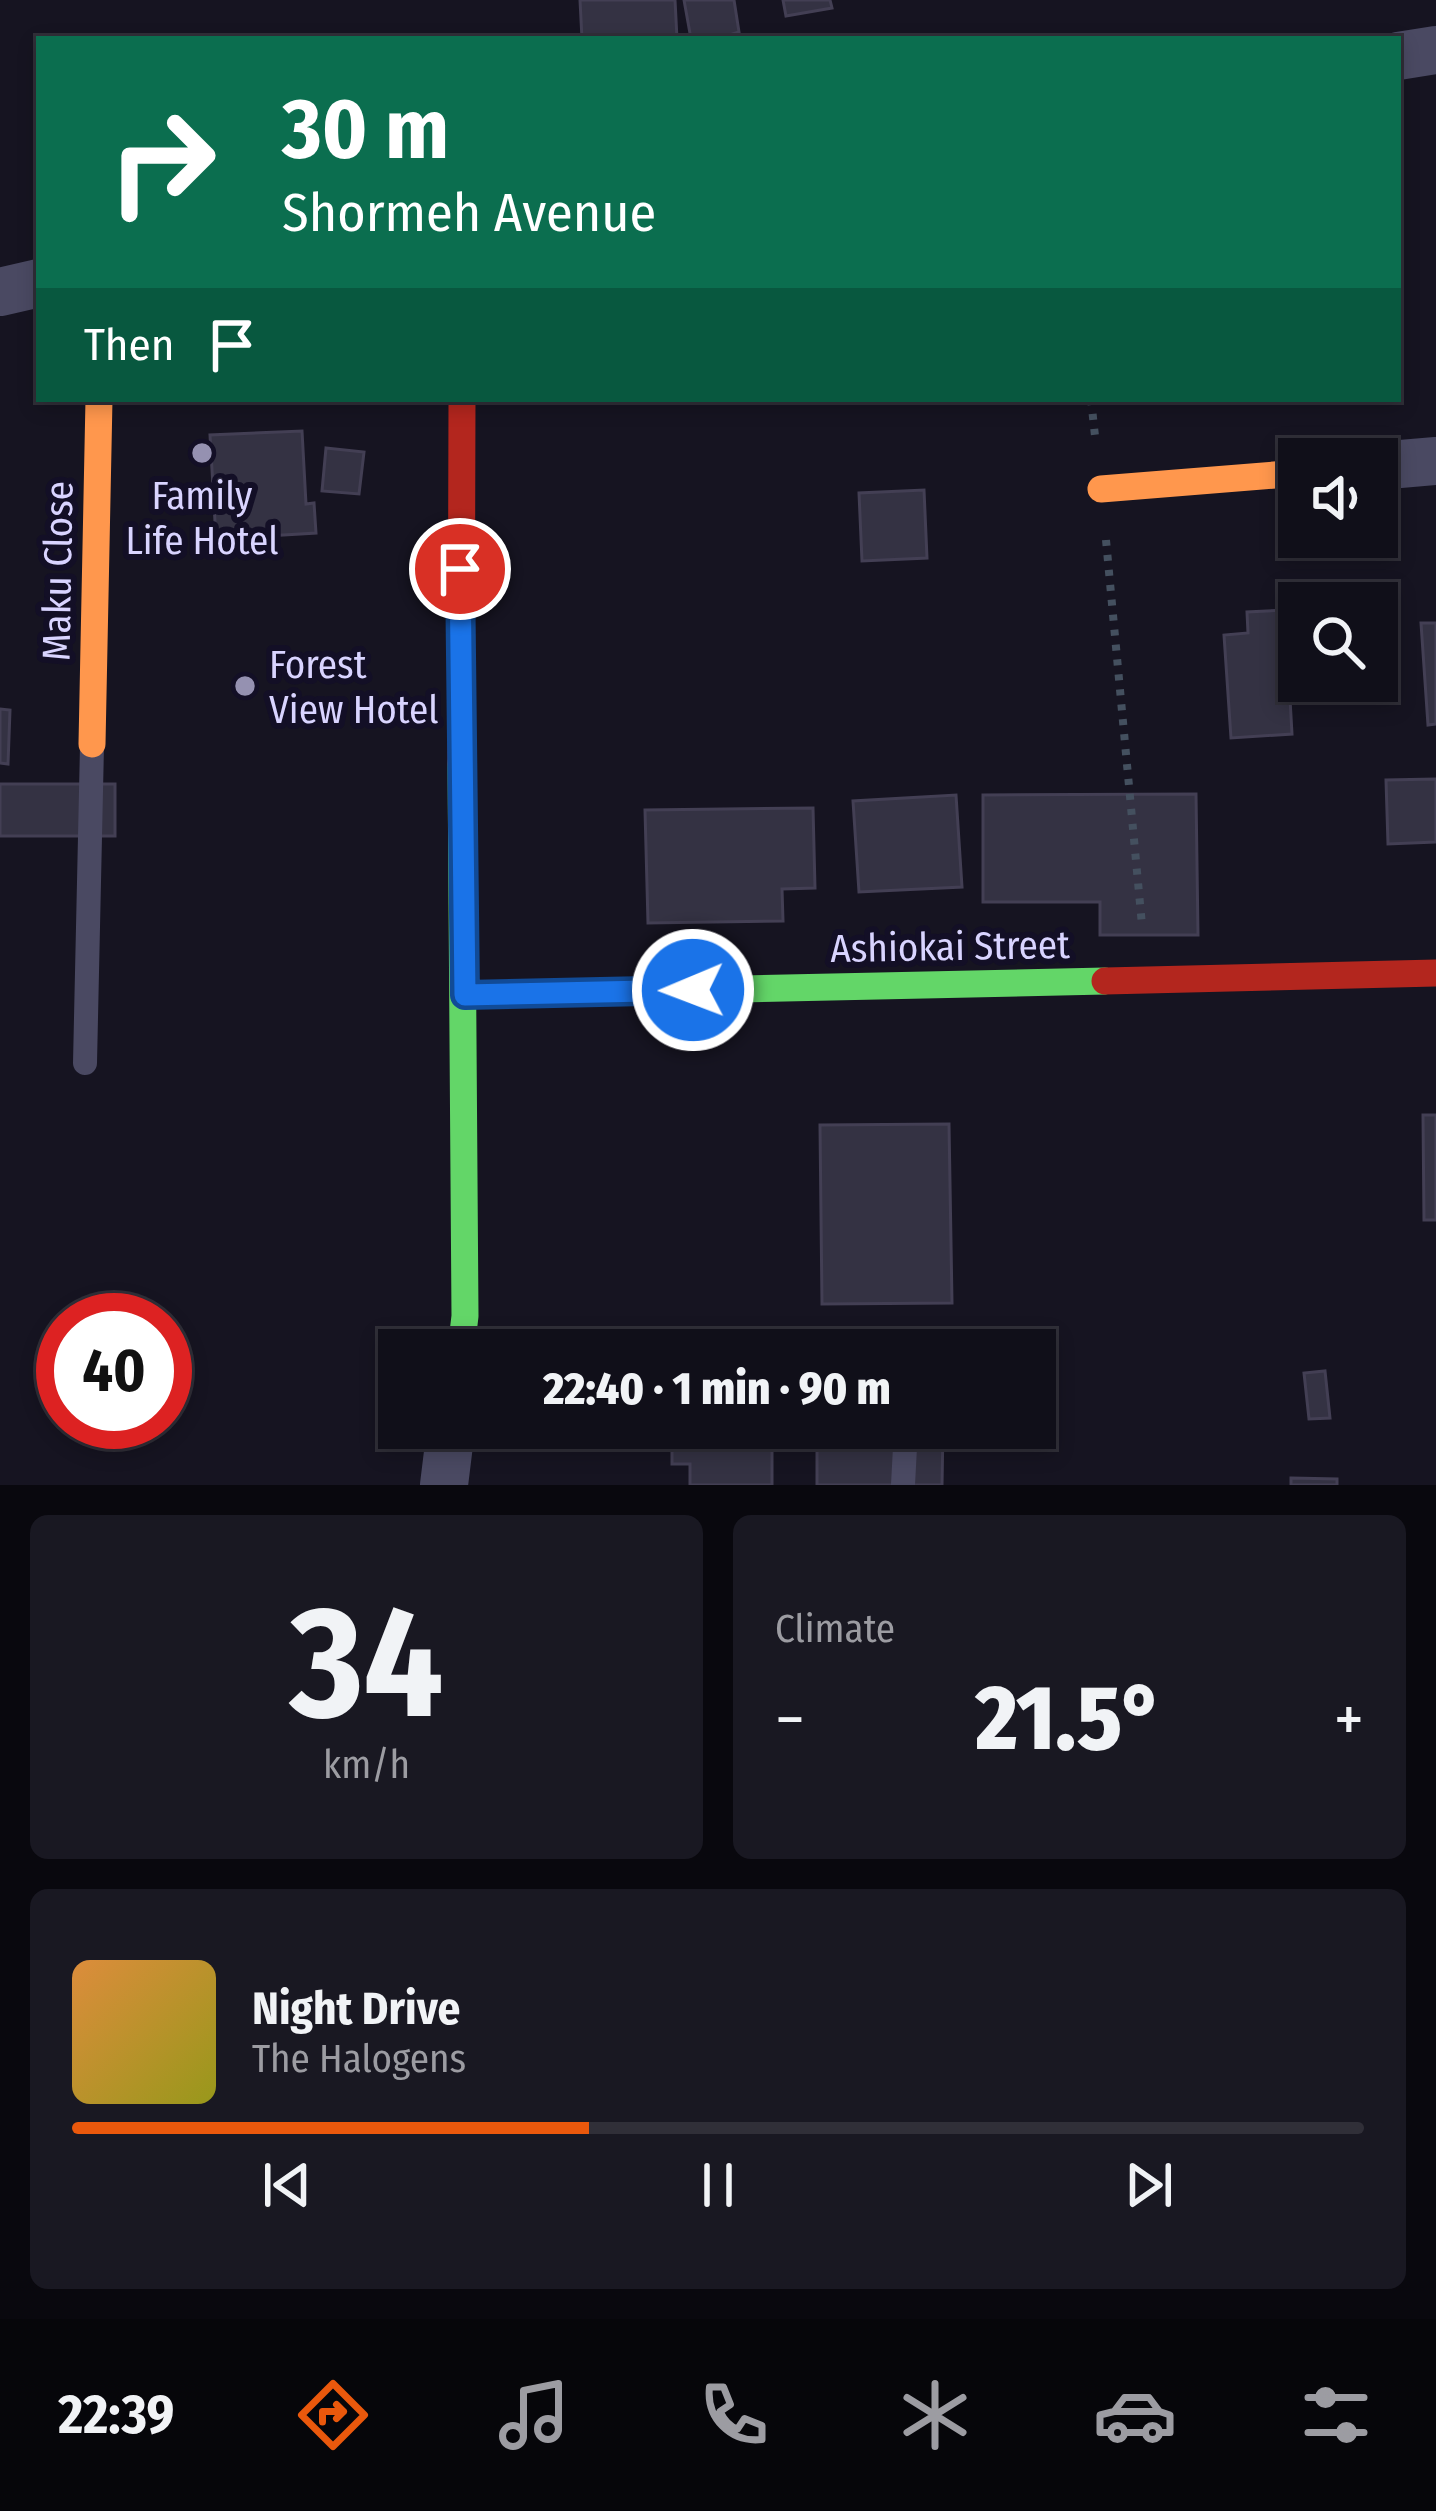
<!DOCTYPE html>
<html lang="en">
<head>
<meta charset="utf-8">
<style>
  :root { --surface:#100f19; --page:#191822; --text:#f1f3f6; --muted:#9c9ca2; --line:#302f38; --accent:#ea580c }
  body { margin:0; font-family:"Fira Sans Condensed",sans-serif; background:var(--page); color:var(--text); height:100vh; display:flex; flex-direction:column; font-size:45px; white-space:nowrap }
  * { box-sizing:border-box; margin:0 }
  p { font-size:39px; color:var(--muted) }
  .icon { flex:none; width:66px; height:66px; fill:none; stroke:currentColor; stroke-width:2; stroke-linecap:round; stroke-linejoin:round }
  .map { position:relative; height:1485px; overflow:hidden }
  .sheet { display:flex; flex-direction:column; gap:30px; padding:30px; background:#09080e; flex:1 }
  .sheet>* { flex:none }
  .guide { position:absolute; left:36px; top:36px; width:1365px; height:366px; border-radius:0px; box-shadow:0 6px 18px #0003,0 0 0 3px var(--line); background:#0b6e4f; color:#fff; overflow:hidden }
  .buttons { position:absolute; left:1278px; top:438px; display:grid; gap:24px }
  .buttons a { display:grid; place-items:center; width:120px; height:120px; border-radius:0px; background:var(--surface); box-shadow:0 6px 18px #0003,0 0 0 3px var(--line); font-size:60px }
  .speed { position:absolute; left:36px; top:1293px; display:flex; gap:24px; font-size:60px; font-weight:700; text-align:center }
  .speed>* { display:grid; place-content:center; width:156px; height:156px; border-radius:50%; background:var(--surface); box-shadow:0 6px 18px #0003,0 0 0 3px var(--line); line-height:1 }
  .speed .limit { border:18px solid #d22; background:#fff; color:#111 }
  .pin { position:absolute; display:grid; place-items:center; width:102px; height:102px; color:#fff; margin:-51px; border:6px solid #fff; border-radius:50%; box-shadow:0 3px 12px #0007 }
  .me { position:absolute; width:132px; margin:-66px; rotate:269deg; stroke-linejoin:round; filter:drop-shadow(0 0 9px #0008) }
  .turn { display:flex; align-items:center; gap:42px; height:252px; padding:0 48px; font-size:54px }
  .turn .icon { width:156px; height:156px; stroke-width:2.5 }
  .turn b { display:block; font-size:84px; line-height:102px }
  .then { display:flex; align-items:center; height:114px; padding:0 48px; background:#0003; gap:24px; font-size:45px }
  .big { font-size:90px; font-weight:800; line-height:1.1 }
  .sheet .tile { flex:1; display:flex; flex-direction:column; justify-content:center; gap:18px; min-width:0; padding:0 42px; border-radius:18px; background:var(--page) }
  .sheet .dial { align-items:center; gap:0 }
  .dial b { font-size:156px; line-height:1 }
  .song { display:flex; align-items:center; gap:36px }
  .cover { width:144px; height:144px; border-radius:18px; background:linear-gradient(135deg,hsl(30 70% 55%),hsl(60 70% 35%)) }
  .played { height:12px; border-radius:6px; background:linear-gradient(90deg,var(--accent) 40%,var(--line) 40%) }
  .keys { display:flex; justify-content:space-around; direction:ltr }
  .heat { display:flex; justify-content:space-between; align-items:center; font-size:66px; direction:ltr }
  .sheet .tiles { flex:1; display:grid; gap:30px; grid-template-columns:1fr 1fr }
  .tile:last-child { grid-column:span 2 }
  .trip { position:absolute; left:378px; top:1329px; width:678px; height:120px; border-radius:0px; background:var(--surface); box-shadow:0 6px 18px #0003,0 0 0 3px var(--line); font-weight:800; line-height:120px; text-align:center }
  .tab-bar { display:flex; height:192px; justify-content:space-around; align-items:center; background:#06060a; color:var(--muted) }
  .tab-bar .icon { width:84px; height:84px }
  .tab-bar .active { color:var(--accent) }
  .tab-bar b { font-size:54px; color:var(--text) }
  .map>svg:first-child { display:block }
  .building { fill:#343243; stroke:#433f54; stroke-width:3 }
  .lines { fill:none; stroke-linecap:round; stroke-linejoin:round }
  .path { stroke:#44505f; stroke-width:8; stroke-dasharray:6 9; stroke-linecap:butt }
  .lane { stroke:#4a4962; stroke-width:24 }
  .street { stroke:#4a4962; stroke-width:48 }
  .fast { stroke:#63d668; stroke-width:27 }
  .slow { stroke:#ff974d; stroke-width:27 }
  .jam { stroke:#b3261e; stroke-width:27 }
  .route-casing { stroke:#114b97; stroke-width:30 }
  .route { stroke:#1a73e8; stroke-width:21 }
  .poi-dot { fill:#9591b1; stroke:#130f26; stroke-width:4.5 }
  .labels { text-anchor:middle; stroke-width:12; stroke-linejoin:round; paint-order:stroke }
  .poi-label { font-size:39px; fill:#d9d4ff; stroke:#130f26 }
  .street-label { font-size:39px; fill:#d9d4ff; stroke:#130f26 }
</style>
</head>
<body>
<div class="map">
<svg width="1436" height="1485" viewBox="0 0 1436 1485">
  <rect width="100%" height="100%" fill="#161421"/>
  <path class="building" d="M580,0H675L677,39H582Z
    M684,0H734L739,32L717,39H691Z
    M783,0H830L832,8L786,16Z
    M302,431L306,504L314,503L316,533L216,539L210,435Z
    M326,448L364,452L359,494L322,491Z
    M924,490L927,558L862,561L859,493Z
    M1285,610L1292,734L1231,738L1224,635L1248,633L1247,612Z
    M1421,623H1436V724L1428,725Z
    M0,709L10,710L8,764L0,763Z
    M1436,779V842L1388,844L1386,780Z
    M0,784H115V836H0Z
    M1196,794L1198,935H1100V902H983V795Z
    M956,795L962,887L859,892L853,801Z
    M813,808L815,888L782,889L783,921L648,923L645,810Z
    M1423,1115H1436V1220H1424Z
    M949,1124L952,1303L822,1304L820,1125Z
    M1325,1371L1330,1418L1309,1419L1304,1373Z
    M672,1428H772V1485H690V1464H672Z
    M817,1428H943L942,1485H817Z
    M1291,1478L1337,1479V1485H1291Z"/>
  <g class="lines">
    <path class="path" d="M1091,399L1095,436
      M1106,540L1142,925"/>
    <path class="lane" d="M85,1063L92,746
      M768,1341L864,1350
      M903,1485L906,1428"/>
    <path class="street" d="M1398,56L1436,50
      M0,292L39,283
      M1377,466L1436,461
      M444,1485L451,1428"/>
    <path class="fast" d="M465,995L1105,981
      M461,1350L465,1316L461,763"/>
    <path class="slow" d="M1101,489L1299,473
      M92,744L99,399"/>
    <path class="jam" d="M461,763L462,399
      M1105,981L1436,973"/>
  </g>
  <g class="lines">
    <g class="route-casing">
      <path id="route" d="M460,569L465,995L693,990"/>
    </g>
    <use href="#route" class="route"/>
  </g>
  <g class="poi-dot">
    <circle cx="202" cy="453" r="12"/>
    <circle cx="245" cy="686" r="12"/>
  </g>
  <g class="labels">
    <g class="poi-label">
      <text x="202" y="509">Family<tspan x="202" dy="45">Life Hotel</tspan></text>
      <text x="269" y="678" text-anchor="start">Forest<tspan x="269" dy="45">View Hotel</tspan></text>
    </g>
    <g class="street-label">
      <text transform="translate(57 571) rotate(-89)" y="14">Maku Close</text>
      <text transform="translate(950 946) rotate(-1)" y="14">Ashiokai Street</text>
    </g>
  </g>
</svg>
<div class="buttons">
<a><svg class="icon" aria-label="sound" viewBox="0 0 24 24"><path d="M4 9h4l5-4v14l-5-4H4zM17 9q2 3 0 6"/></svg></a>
<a><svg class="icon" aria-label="search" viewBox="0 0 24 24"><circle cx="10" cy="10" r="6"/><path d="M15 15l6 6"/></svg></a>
</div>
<div class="speed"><div class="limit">40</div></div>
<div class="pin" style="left:460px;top:569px;background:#d93025"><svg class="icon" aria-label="arrive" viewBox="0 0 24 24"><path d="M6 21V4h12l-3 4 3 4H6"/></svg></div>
<svg class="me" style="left:693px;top:990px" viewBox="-20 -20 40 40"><circle r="17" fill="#1a73e8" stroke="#fff" stroke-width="3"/><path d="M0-11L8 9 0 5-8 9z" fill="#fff"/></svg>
<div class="trip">22:40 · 1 min · 90 m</div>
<div class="guide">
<div class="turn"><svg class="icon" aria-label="right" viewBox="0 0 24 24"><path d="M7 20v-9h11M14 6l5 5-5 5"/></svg><div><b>30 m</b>Shormeh Avenue</div></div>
<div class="then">Then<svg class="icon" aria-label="arrive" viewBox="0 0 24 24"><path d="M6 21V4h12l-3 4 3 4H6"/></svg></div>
</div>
</div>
<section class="sheet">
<div class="tiles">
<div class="tile dial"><b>34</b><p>km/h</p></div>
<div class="tile"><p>Climate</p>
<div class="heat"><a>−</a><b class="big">21.5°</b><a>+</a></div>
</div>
<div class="tile">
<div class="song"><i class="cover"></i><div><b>Night Drive</b><p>The Halogens</p></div></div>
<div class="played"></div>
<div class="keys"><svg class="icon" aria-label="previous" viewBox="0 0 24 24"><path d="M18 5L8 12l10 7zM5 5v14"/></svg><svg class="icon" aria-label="pause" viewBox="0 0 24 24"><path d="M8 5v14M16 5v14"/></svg><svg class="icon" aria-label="next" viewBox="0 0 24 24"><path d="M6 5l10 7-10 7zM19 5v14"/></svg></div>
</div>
</div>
</section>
<nav class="tab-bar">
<b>22:39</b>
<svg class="icon active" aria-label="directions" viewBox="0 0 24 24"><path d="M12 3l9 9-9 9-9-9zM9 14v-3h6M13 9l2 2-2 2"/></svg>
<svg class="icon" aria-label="music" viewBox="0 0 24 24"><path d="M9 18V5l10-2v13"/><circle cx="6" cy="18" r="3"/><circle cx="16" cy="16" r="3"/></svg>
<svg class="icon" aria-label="phone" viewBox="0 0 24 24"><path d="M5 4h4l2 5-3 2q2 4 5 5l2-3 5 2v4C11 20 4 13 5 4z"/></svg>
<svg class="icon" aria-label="climate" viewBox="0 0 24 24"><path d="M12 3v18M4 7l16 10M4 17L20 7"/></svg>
<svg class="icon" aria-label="car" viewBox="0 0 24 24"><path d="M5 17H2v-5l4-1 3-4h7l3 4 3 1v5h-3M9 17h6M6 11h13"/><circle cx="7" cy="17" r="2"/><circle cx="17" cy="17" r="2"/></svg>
<svg class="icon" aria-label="filters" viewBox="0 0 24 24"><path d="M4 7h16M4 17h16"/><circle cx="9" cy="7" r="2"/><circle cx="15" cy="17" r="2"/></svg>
</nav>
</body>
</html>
